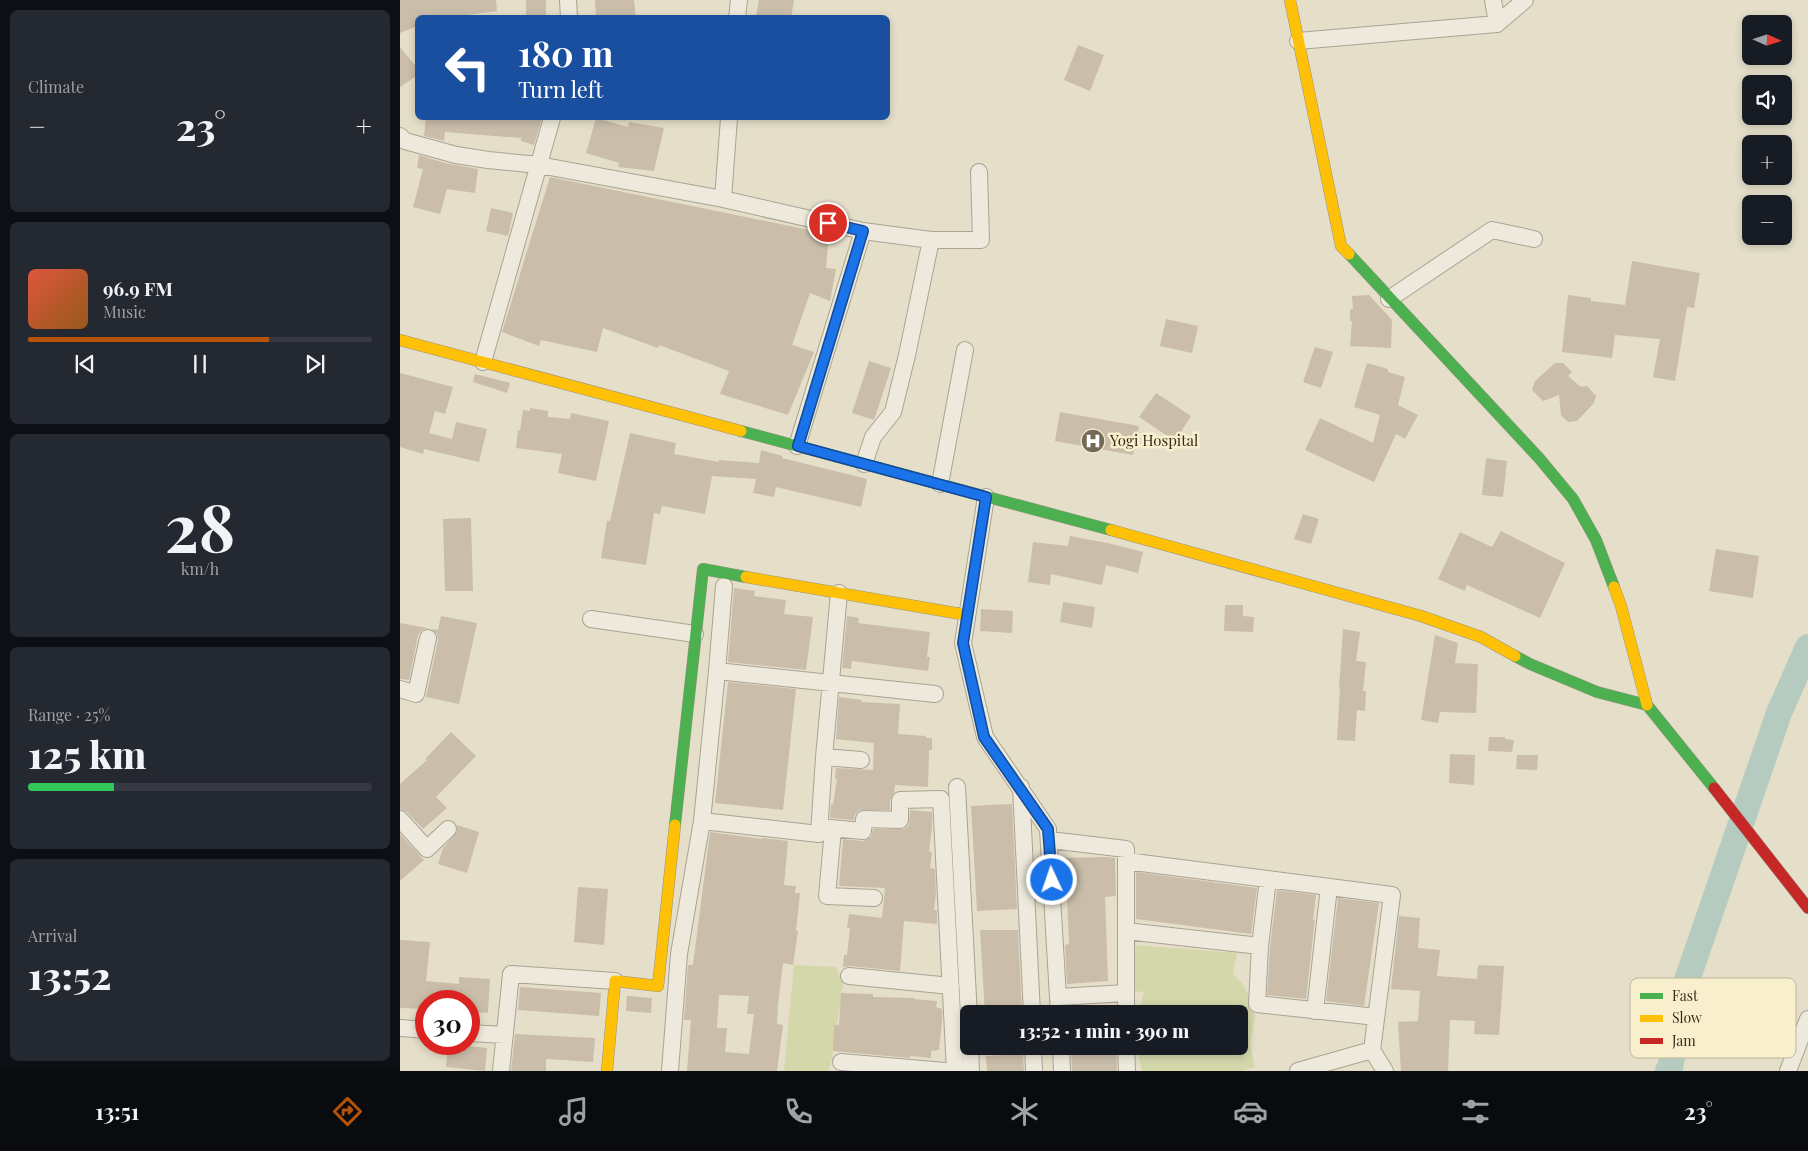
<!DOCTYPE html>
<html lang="en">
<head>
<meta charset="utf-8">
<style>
  :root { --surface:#171b24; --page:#242831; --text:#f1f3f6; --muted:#9ea1a6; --line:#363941; --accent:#b45309 }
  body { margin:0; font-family:"Playfair Display",serif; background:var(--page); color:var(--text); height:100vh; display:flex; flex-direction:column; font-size:19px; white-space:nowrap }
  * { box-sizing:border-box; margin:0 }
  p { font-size:16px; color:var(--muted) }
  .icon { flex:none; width:28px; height:28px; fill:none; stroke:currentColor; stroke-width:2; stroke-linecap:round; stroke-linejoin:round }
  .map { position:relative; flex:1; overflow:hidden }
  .drawer { display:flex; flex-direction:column; gap:10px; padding:10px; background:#0d0f14; width:400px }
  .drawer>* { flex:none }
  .guide { position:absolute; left:15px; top:15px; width:475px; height:105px; border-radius:8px; box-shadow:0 2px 8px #0003; background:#1a4fa0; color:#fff; overflow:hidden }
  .needle { width:32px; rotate:93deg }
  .buttons { position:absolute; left:1342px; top:15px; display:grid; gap:10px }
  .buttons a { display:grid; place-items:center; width:50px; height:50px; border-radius:8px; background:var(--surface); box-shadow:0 2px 8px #0003; font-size:25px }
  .speed { position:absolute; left:15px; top:990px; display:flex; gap:10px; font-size:25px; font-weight:700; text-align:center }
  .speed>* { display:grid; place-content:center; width:65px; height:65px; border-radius:50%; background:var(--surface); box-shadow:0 2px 8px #0003; line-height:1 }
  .speed .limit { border:8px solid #d22; background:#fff; color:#111 }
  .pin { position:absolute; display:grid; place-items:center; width:42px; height:42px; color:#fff; margin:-21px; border:2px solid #fff; border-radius:50%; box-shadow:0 1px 5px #0007 }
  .me { position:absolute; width:55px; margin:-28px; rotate:357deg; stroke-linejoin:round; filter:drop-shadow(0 0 4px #0008) }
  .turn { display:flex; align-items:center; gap:18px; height:105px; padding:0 20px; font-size:22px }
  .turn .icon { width:65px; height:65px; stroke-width:2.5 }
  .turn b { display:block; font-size:35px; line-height:42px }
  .big { font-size:38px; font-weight:800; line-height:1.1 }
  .drawer .card { flex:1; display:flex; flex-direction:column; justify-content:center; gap:8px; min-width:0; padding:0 18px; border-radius:8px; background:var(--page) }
  .drawer .dial { align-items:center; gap:0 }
  .dial b { font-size:65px; line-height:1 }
  .song { display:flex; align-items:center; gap:15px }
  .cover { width:60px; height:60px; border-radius:8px; background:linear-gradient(135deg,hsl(10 70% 55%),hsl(30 70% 35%)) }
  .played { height:5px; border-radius:2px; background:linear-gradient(90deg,var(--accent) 70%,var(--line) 70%) }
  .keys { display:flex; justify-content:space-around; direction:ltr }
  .heat { display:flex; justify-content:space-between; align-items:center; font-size:28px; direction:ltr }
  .charge { height:8px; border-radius:4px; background:linear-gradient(90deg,#34c759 25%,var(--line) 0) }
  .trip { position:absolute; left:560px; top:1005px; width:288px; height:50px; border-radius:8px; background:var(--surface); box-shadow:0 2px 8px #0003; font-weight:800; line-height:50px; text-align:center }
  .tabs { display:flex; height:80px; justify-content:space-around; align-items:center; background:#090b0e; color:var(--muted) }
  .tabs .icon { width:35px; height:35px }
  .tabs .on { color:var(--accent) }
  .tabs b { font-size:22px; color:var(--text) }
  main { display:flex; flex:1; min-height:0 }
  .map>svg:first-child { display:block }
  .green { fill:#d3d7aa }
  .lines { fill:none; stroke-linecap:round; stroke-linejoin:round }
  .river { stroke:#b5cbbf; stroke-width:26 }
  .building { fill:#cabdaa; fill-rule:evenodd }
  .street-casing { stroke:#aaa393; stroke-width:18 }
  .fast-casing { stroke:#999283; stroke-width:12 }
  .slow-casing { stroke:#999283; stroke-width:12 }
  .jam-casing { stroke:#999283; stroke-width:12 }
  .street { stroke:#ede9dc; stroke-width:16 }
  .fast { stroke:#4caf50; stroke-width:11 }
  .slow { stroke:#ffc107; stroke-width:11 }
  .jam { stroke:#c62828; stroke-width:11 }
  .route-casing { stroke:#114b97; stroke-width:12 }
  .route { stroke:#1a73e8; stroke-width:9 }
  .labels { text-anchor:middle; stroke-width:5; stroke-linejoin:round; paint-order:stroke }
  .poi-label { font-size:15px; fill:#392b1b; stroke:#f8efcd; text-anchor:start }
  .key { fill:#f8efcd; stroke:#bfb498; stroke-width:1 }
  .key-label { font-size:14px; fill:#392b1b }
</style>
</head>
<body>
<main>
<section class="drawer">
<div class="card"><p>Climate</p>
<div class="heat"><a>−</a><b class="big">23°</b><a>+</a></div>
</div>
<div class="card">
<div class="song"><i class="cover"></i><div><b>96.9 FM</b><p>Music</p></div></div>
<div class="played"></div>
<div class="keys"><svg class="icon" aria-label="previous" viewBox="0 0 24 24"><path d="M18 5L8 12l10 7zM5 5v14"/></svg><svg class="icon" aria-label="pause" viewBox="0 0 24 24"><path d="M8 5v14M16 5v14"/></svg><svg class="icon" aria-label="next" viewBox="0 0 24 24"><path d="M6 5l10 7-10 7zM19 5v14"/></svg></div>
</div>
<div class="card dial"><b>28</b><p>km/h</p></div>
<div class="card"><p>Range · 25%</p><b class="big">125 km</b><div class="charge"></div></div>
<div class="card"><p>Arrival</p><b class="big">13:52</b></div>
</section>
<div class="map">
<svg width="1408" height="1071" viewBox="0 0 1408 1071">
  <rect width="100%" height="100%" fill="#e5dfc9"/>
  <path class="green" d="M733,945L837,953L833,974L841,982L851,999L855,1017L850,1045L855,1067L840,1071H742L739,1059V1046H839V1014H739L744,992L732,991Z
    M394,965L436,967L443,983L432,1060L428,1071H384Z"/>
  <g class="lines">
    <path class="river" d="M1268,1071L1270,1069L1284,989L1379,713L1408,647"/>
  </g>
  <path class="building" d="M0,0H96L97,11L59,16V18H18V26L0,33Z
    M126,0H146V18H126Z
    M195,0H234L236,18H196Z
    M359,0H394L391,18L356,16Z
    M678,45L704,55L690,91L664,80Z
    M0,47L18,69V75L0,87Z
    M26,118H142L134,145L121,141V138L45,132L44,141L24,136Z
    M196,118L228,127L229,122L264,128L254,171L218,167L219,163L186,153Z
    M19,155L45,163L78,169L75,193L47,189L40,214L13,207L23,169L17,168Z
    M150,177L429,234L426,268L436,269L430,301L410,293L392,345L414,352L388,415L320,394L329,371L259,345L258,348L203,328L197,352L141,340L139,346L102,332Z
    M91,208L113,213L108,236L86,231Z
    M1232,261L1300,273L1294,308L1287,307L1275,381L1253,377L1260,339L1215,335L1212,358L1162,352L1168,295L1191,298V301L1225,305Z
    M969,295L992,320L991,348L950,346L952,321H950V309H953L952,296Z
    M766,319L798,326L792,353L760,346Z
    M915,347L933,352L921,388L903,382Z
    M469,361L491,368L474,420L452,413Z
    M967,363L988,369V372L1005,377L998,405L1018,415L1005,439L996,434L974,482L905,450L920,418L973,443L980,415L954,407Z
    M1155,363H1163L1172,372L1168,376L1181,387L1187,386L1196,396L1194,403L1177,421L1168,422L1161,415L1159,395L1143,401L1132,390L1135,381Z
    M0,373L53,387L45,414L35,411L29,433L52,439L56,422L87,429L79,462L24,449L23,454L0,447Z
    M75,374L110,383L107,393L73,382Z
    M756,393L791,416L775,441L739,417Z
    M130,408L148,411V417L170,419L171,413L209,421L196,481L158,473L162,454L116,448L118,430L120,431L123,410L130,411Z
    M660,412L739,426L733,455L655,441Z
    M230,433L276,443L274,454L319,462V460L359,463L361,450L382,456V458L467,479L461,507L376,487L374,497L353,493L356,479L312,476L305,514L262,506L260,514L254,513L246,565L201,558L207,521H210Z
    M1086,458L1107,461L1103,497L1082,495Z
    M903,514L919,519L911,544L894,539Z
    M71,518L73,591H45L43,519Z
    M1101,531L1165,563L1140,618L1067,585L1065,591L1038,579L1060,532L1092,547Z
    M670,536L712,544L743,552L738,573L706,565L702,585L651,574L650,585L628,582L633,542L668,546Z
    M1316,549L1359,556L1353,598L1309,591Z
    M334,588L355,591L354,596L386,600L384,614L413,617L406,670L328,662Z
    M663,602L695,607L692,628L660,622Z
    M825,605H843V616L854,617L853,632L824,631Z
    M581,609L613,611L612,633L580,631Z
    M41,616L77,623L59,704L26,697L38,640L37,634L32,629L38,630Z
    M447,616L459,618L458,623L530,632L527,657H530L528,671L452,661L451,669L442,668Z
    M0,623L27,628L21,631L18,635L9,680L0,679Z
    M943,629L960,632L956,661L966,662L963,691H966L965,711L957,710L955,741L937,740L940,688H939Z
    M1035,635L1058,643L1055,663L1078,664L1076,713L1040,712L1038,723L1021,720Z
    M328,682L396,689L383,810L315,803Z
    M439,697L462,700L461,702L500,704L498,734L526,736V738H532V750H529L528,787L495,785L494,792L490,800V810H460L455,814L454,820L430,818L431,804L433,805L437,779H435L436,768L473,770L474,743L436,739Z
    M51,732L76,756L36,797L47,808L23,829L7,812L0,809V784L27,760L25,759Z
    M1089,737H1105V739L1114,740L1112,752L1088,751Z
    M1050,754L1075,755L1074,785L1049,783Z
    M1117,755H1138L1137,770L1116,769Z
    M612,804L617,909L577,911L571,806Z
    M510,810L532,812V827L529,852H532L530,868L535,869L536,893L534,910H537V924L504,921L500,971L450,966L443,967L444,955H447L450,928H447L449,914L482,918L485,888L439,886L443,839L463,841L471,837L473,829H504L509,825Z
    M57,825L79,832L67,873L38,864L43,848L57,832Z
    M310,832L362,839V838L388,841L384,885L396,886L395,893H400L396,931H398L393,965L383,963L378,1005L377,1024L383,1025L377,1071H287L291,1020H284L288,965H293ZM319,995L349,996L347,1014H354L349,1054L325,1052L327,1028H317Z
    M0,834L24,860L0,881Z
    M708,857L715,858L716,896L705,897L708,981L667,984L665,945L669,944L667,898H662L660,858Z
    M736,872L857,888L851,934L736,919Z
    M178,887L208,889L204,945L174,942Z
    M877,890L916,895L913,920L915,919L906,999L867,995L870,947Z
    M938,898L979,903L964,1006L926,1001Z
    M999,916L1020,918L1018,948L1040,950L1037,976L1077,979L1078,965L1104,966L1099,1035L1074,1034L1075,1021L1050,1020L1048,1071H1001L998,1022L1018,1021L1020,991L991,989Z
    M580,930H618L622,1014H585Z
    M0,940L30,942L26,981L59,984V977L90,979L88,1013L69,1012V1001H26V1009L0,1008Z
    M120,987L201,993L199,1016L118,1010Z
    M441,993L473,994V997L514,998V999L537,1001L536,1007L542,1009V1020L539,1050L531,1051V1058L510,1056V1058L433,1051L434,1025H439Z
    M227,996L252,998L251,1013L226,1011Z
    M115,1034L195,1038L193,1062L146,1059V1071H111Z
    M48,1044L87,1048L85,1071L46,1067Z
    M671,1046H716L717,1071H672Z
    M623,1054L624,1071H587L586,1056Z"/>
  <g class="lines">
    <g class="street-casing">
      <path id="street" d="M168,0L169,18
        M1093,0L1097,24
        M337,18L339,0
        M898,41L1097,24L1125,0
        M0,136L5,141L56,155L88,160L139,165L323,199L463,231L397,446
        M323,199L329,118
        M463,231L531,240H581L579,172
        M989,299L1092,230L1134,239
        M83,362L152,118
        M464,464L473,437L493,412L507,355L531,240
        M540,484L565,350
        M586,497L563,643L585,737L648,829L659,1014
        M324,586L317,671L535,694
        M191,619L295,634
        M0,689L16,694L28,638
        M424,757L461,760
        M557,787L569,1017
        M621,787L632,1014
        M0,819L27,849L48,829
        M302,821L419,834L424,757L439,593
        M419,827L463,831L464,819L500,820V800L541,799L555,1071
        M433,829L427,896L474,898
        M650,840L726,849V861
        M726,931L860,946L857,1004L976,1017
        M860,946L868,879
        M449,976L551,986
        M658,997L726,993
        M915,1011L929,887
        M726,1014V861L992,895L972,1050L898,1071
        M0,1028L26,1030
        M69,1033L105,1035
        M570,1046L571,1071
        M633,1046L634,1071
        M661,1046L662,1071
        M726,1046L727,1071
        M972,1050L985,1071
        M441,1062L545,1071
        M101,1071L111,974L215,981
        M270,1071L279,954L302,821L317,671
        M1388,1071L1408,1019"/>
    </g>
    <g class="fast-casing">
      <path id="fast" d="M949,254L1139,458L1173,499L1196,540L1214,587
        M341,431L711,530
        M1115,656L1130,664L1197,692L1247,705L1314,788
        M275,825L303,569L346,577"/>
    </g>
    <g class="slow-casing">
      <path id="slow" d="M890,0L941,246L949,254
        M0,340L341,431
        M711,530L1021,616L1081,637L1115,656
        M346,577L567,615
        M1214,587L1221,606L1247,705
        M207,1071L215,981L258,986L275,825"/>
    </g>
    <g class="jam-casing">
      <path id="jam" d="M1314,788L1408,908"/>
    </g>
    <use href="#street" class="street"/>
    <use href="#fast" class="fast"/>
    <use href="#slow" class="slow"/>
    <use href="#jam" class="jam"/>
  </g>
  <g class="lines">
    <g class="route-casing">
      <path id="route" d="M428,223L463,231L398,446L586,497L563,643L584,737L648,829L652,880"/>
    </g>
    <use href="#route" class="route"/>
  </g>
  <defs>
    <g id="hospital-disc" transform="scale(1.25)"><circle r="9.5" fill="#756a58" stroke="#f8efcd"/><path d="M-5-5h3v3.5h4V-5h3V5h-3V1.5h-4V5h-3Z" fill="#fff"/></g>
  </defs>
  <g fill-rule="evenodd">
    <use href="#hospital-disc" x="693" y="441"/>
  </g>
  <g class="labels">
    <g class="poi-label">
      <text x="710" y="446">Yogi Hospital</text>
    </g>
  </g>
  <rect x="1230" y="978" width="166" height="80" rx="8" class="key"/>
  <rect x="1240" y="993" width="23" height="6" fill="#4caf50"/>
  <rect x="1240" y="1015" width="23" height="7" fill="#ffc107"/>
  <rect x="1240" y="1038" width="23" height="6" fill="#c62828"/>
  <g class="key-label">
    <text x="1272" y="1001">Fast</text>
    <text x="1272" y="1023">Slow</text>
    <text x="1272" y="1046">Jam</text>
  </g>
</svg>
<div class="buttons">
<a><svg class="needle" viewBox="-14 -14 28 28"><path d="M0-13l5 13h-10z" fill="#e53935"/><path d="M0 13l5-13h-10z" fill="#9ea1a6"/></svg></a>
<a><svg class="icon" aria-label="sound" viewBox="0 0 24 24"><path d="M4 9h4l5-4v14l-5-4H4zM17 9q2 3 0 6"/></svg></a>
<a>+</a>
<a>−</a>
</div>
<div class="speed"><div class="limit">30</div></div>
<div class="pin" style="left:428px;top:223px;background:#d93025"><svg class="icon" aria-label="arrive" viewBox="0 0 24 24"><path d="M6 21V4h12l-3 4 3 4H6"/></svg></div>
<svg class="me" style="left:652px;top:880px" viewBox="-20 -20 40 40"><circle r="17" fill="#1a73e8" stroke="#fff" stroke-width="3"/><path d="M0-11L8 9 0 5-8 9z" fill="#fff"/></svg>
<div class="trip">13:52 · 1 min · 390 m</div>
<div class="guide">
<div class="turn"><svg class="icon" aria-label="left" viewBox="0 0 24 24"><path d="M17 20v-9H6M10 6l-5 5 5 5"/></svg><div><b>180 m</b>Turn left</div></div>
</div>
</div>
</main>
<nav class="tabs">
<b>13:51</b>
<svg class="icon on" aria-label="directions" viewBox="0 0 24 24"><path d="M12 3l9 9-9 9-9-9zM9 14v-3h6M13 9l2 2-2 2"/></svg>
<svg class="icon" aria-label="music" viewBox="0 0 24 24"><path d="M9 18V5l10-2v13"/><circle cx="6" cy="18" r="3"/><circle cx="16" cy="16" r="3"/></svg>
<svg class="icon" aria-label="phone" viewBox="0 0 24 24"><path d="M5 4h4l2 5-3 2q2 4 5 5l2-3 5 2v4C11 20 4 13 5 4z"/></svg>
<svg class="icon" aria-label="climate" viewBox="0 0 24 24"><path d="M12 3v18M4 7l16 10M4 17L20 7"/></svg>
<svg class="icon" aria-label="car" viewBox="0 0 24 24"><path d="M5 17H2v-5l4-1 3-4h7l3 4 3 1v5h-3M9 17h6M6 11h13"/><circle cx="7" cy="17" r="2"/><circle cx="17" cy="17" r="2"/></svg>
<svg class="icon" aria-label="filters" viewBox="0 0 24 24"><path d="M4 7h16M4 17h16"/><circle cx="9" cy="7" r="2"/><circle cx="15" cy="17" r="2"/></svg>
<b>23°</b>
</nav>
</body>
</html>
